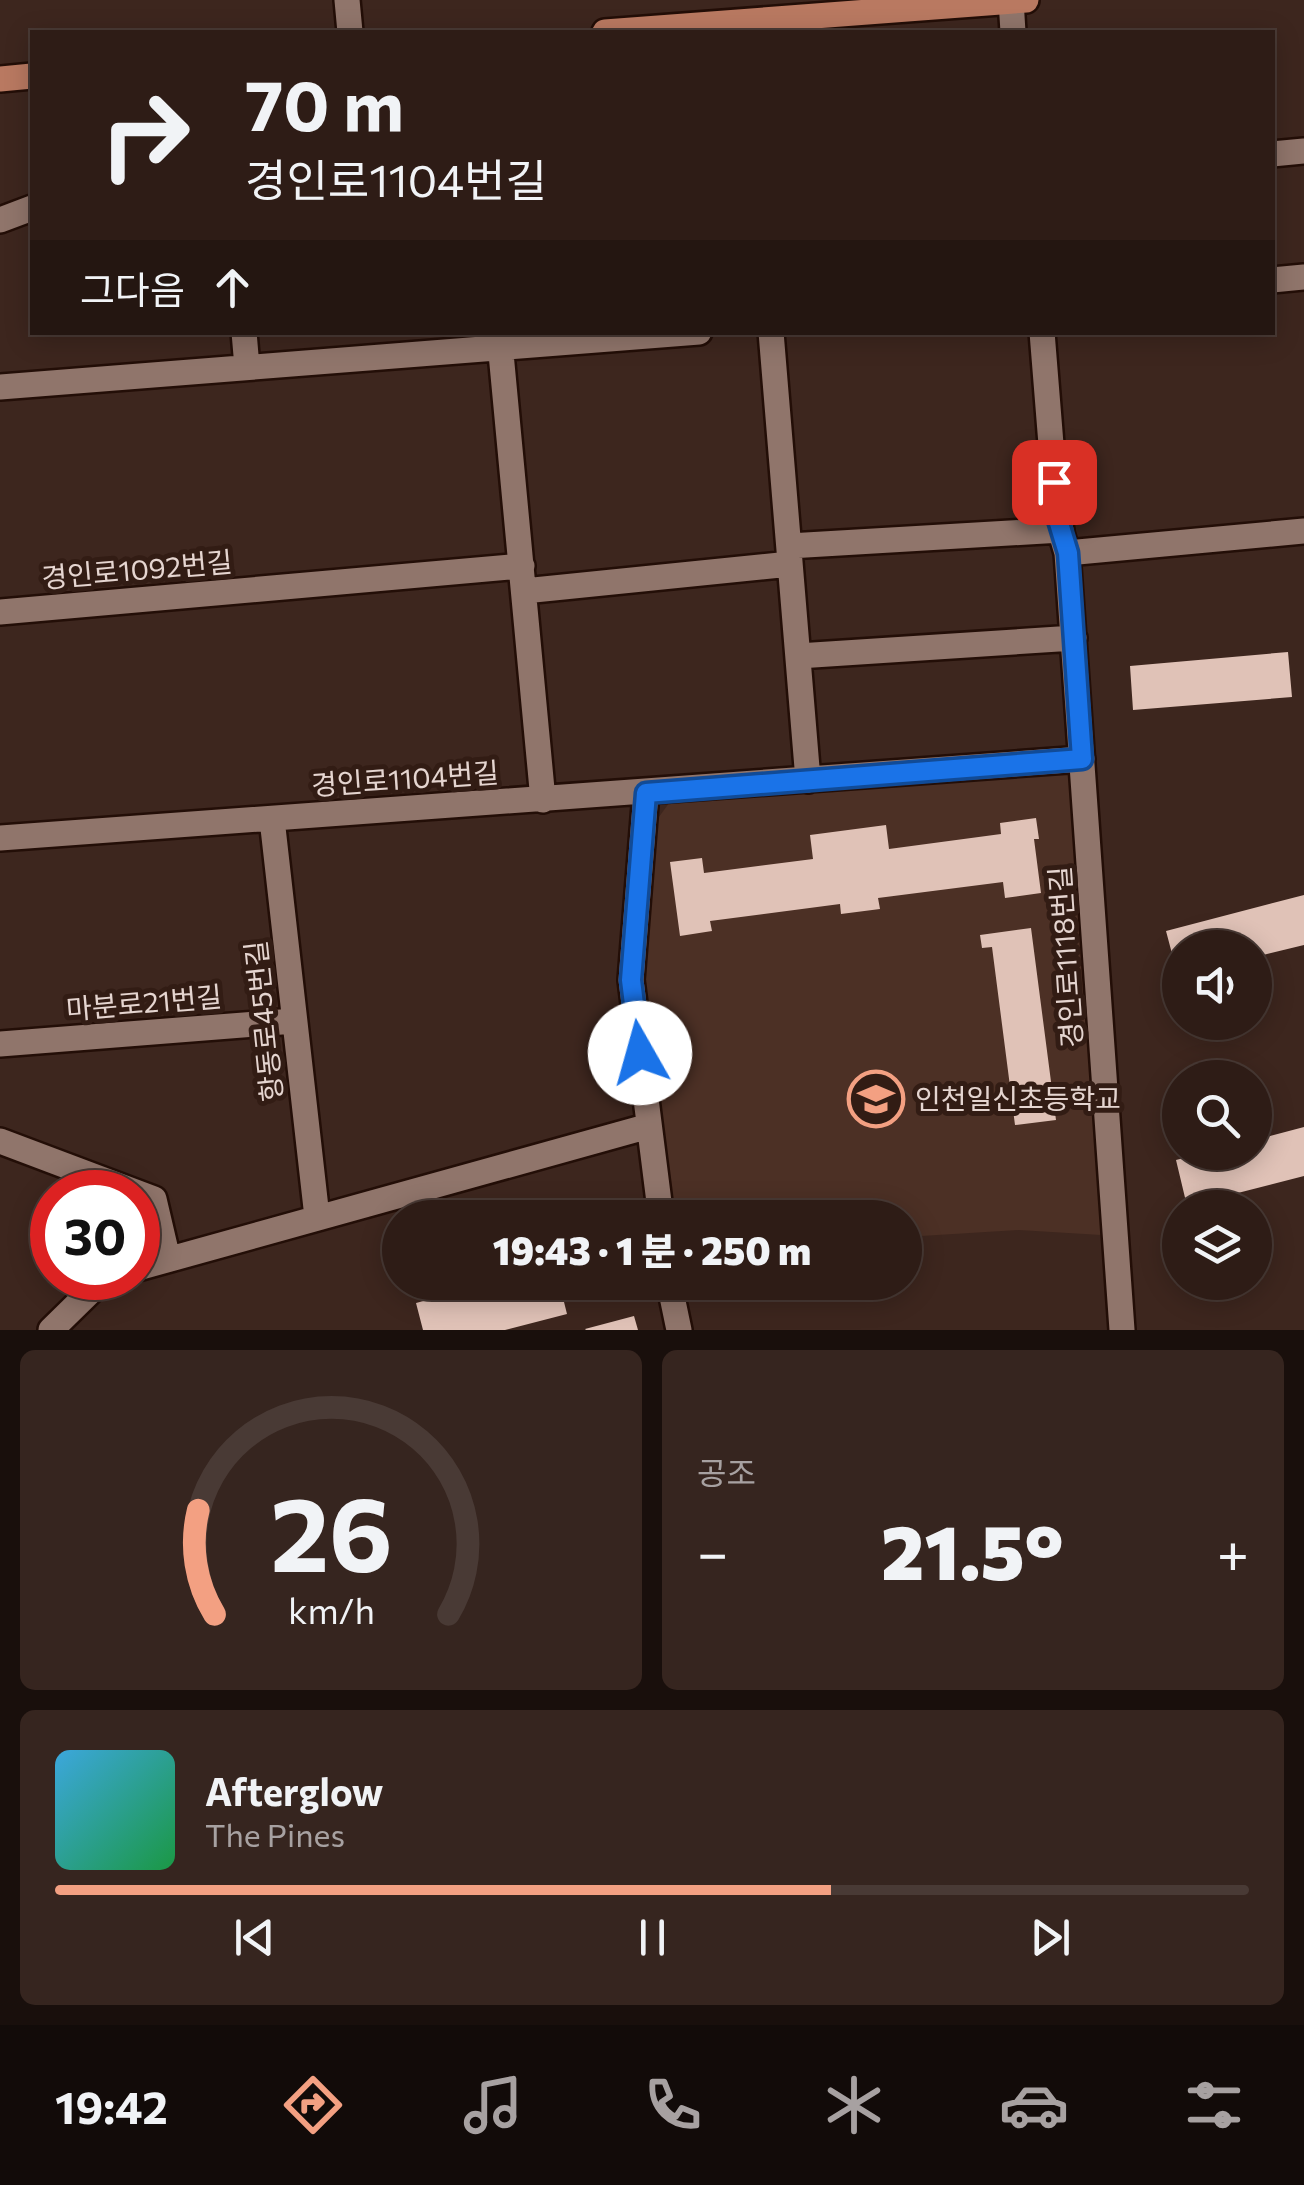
<!DOCTYPE html>
<html lang="ko">
<head>
<meta charset="utf-8">
<style>
  :root { --surface:#2e1c16; --page:#36251f; --text:#f1f3f6; --muted:#a7a1a1; --line:#493a35; --accent:#f3a082 }
  body { margin:0; font-family:Commissioner,"Noto Sans KR",sans-serif; background:var(--page); color:var(--text); height:100vh; display:flex; flex-direction:column; font-size:38px; white-space:nowrap }
  * { box-sizing:border-box; margin:0 }
  p { font-size:32px; color:var(--muted) }
  .icon { flex:none; width:55px; height:55px; fill:none; stroke:currentColor; stroke-width:2; stroke-linecap:round; stroke-linejoin:round }
  .map { position:relative; height:1330px; overflow:hidden }
  .side { display:flex; flex-direction:column; gap:20px; padding:20px; background:#190f0c; flex:1 }
  .side>* { flex:none }
  .guide { position:absolute; left:30px; top:30px; width:1245px; height:305px; border-radius:0px; box-shadow:0 5px 25px #0003,0 0 0 2px var(--line); background:#2e1c16; color:var(--text); overflow:hidden }
  .controls { position:absolute; left:1162px; top:930px; display:grid; gap:20px }
  .controls a { display:grid; place-items:center; width:110px; height:110px; border-radius:50%; background:var(--surface); box-shadow:0 5px 25px #0003,0 0 0 2px var(--line); font-size:50px }
  .speed { position:absolute; left:30px; top:1170px; display:flex; gap:20px; font-size:50px; font-weight:700; text-align:center }
  .speed>* { display:grid; place-content:center; width:130px; height:130px; border-radius:50%; background:var(--surface); box-shadow:0 5px 25px #0003,0 0 0 2px var(--line); line-height:1 }
  .speed .limit { border:15px solid #d22; background:#fff; color:#111 }
  .pin { position:absolute; display:grid; place-items:center; width:85px; height:85px; color:#fff; margin:-42px; border-radius:20px; box-shadow:0 5px 15px #0006 }
  .me { position:absolute; width:110px; margin:-55px; rotate:353deg; stroke-linejoin:round; filter:drop-shadow(0 0 8px #0008) }
  .turn { display:flex; align-items:center; gap:35px; height:210px; padding:0 50px; font-size:45px }
  .turn .icon { width:130px; height:130px; stroke-width:2.5 }
  .turn b { display:block; font-size:70px; line-height:85px }
  .then { display:flex; align-items:center; height:95px; padding:0 50px; background:#0003; gap:20px; font-size:38px }
  .big { font-size:75px; font-weight:800; line-height:1.1 }
  .side .widget { flex:1; display:flex; flex-direction:column; justify-content:center; gap:15px; min-width:0; padding:0 35px; border-radius:15px; background:var(--page) }
  .side .dial { align-items:center; gap:0 }
  .dial svg { height:260px; overflow:visible; fill:none; stroke:var(--line); stroke-width:7; stroke-linecap:round; text-anchor:middle }
  .dial text { fill:var(--text); stroke:none }
  .song { display:flex; align-items:center; gap:30px }
  .cover { width:120px; height:120px; border-radius:15px; background:linear-gradient(135deg,hsl(200 70% 55%),hsl(140 70% 35%)) }
  .played { height:10px; border-radius:5px; background:linear-gradient(90deg,var(--accent) 65%,var(--line) 65%) }
  .keys { display:flex; justify-content:space-around; direction:ltr }
  .heat { display:flex; justify-content:space-between; align-items:center; font-size:55px; direction:ltr }
  .side .tiles { flex:1; display:grid; gap:20px; grid-template-columns:1fr 1fr }
  .widget:last-child { grid-column:span 2 }
  .trip { position:absolute; left:382px; top:1200px; width:540px; height:100px; border-radius:50px; background:var(--surface); box-shadow:0 5px 25px #0003,0 0 0 2px var(--line); font-weight:800; line-height:100px; text-align:center }
  .menu { display:flex; height:160px; justify-content:space-around; align-items:center; background:#120b09; color:var(--muted) }
  .menu .icon { width:70px; height:70px }
  .menu .active { color:var(--accent) }
  .menu b { font-size:45px; color:var(--text) }
  .map>svg:first-child { display:block }
  .built { fill:#4c3025 }
  .building { fill:#e0c2b7 }
  .lines { fill:none; stroke-linecap:round; stroke-linejoin:round }
  .minor-casing { stroke:#230e07; stroke-width:30 }
  .major-casing { stroke:#230e07; stroke-width:30 }
  .minor { stroke:#90756b; stroke-width:25 }
  .major { stroke:#b97961; stroke-width:25 }
  .route-casing { stroke:#114b97; stroke-width:25 }
  .route { stroke:#1a73e8; stroke-width:18 }
  .labels { text-anchor:middle; stroke-width:10; stroke-linejoin:round; paint-order:stroke }
  .street-label { font-size:28px; fill:#e5d5d0; stroke:#321c14 }
  .poi-label { font-size:28px; fill:#e5d5d0; stroke:#321c14; text-anchor:start }
</style>
</head>
<body>
<div class="map">
<svg width="1304" height="1330" viewBox="0 0 1304 1330">
  <rect width="100%" height="100%" fill="#3d261e"/>
  <path class="built" d="M1061,769L1072,773L1101,1235L1019,1230L905,1237V1218L672,1217L645,981L656,821L672,799Z"/>
  <path class="building" d="M1288,652L1292,697L1133,710L1130,666Z
    M1036,818L1039,839H1034L1041,893L1005,898L1003,882L878,898L880,909L841,914L840,904L710,921L712,931L680,936L670,862L702,858L704,873L813,859L810,835L886,825L889,849L1001,834L1000,823Z
    M1304,895V945L1255,957V948H1180L1179,980L1166,931Z
    M1031,928L1056,1120L1015,1125L992,947L982,948L980,935Z
    M1304,1127V1176L1187,1206L1176,1160L1206,1152H1255V1140Z
    M494,1282H559L567,1314L505,1330H423L416,1303Z
    M634,1316L638,1330H586L585,1329Z"/>
  <g class="lines">
    <g class="minor-casing">
      <path id="minor" d="M347,0L350,32
        M1011,0L1013,32
        M1272,154L1304,151
        M0,220L32,208
        M1272,280L1304,277
        M244,332L247,367
        M499,332L543,800
        M771,332L808,780
        M1042,332L1057,519L1067,553L1122,1330
        M0,387L699,332
        M789,546L1061,530
        M1067,553L1304,531
        M524,591L790,564
        M0,612L522,566
        M798,656L1074,638
        M646,793L631,980L661,1218
        M272,819L317,1217
        M0,838L1082,759
        M0,1044L294,1021
        M0,1141L154,1199L168,1259
        M138,1268L649,1126
        M669,1282L679,1330
        M51,1330L104,1278"/>
    </g>
    <g class="major-casing">
      <path id="major" d="M605,32L1026,0
        M0,79L32,76"/>
    </g>
    <use href="#minor" class="minor"/>
    <use href="#major" class="major"/>
  </g>
  <g class="lines">
    <g class="route-casing">
      <path id="route" d="M640,1053L631,980L646,793L1082,759L1068,553L1058,520L1054,482"/>
    </g>
    <use href="#route" class="route"/>
  </g>
  <defs>
    <g id="school-ring" transform="scale(2.875)"><circle r="9.5" fill="#321c14" stroke="#f3a082" stroke-width="1.5"/><path d="M0-5L7-2L0 1L-7-2ZM-4 1L0 2.5L4 1V4Q0 6-4 4Z" fill="#f3a082"/></g>
  </defs>
  <g fill-rule="evenodd">
    <use href="#school-ring" x="876" y="1099"/>
  </g>
  <g class="labels">
    <g class="street-label">
      <text transform="translate(137 570) rotate(-5)" y="10">경인로1092번길</text>
      <text transform="translate(405 779) rotate(-4)" y="10">경인로1104번길</text>
      <text transform="translate(1066 957) rotate(-94)" y="10">경인로1118번길</text>
      <text transform="translate(144 1003) rotate(-5)" y="10">마분로21번길</text>
      <text transform="translate(264 1021) rotate(-96)" y="10">항동로45번길</text>
    </g>
    <g class="poi-label">
      <text x="915" y="1109">인천일신초등학교</text>
    </g>
  </g>
</svg>
<div class="controls">
<a><svg class="icon" aria-label="sound" viewBox="0 0 24 24"><path d="M4 9h4l5-4v14l-5-4H4zM17 9q2 3 0 6"/></svg></a>
<a><svg class="icon" aria-label="search" viewBox="0 0 24 24"><circle cx="10" cy="10" r="6"/><path d="M15 15l6 6"/></svg></a>
<a><svg class="icon" aria-label="layers" viewBox="0 0 24 24"><path d="M12 4l9 5-9 5-9-5zM3 14l9 5 9-5"/></svg></a>
</div>
<div class="speed"><div class="limit">30</div></div>
<div class="pin" style="left:1054px;top:482px;background:#d93025"><svg class="icon" aria-label="arrive" viewBox="0 0 24 24"><path d="M6 21V4h12l-3 4 3 4H6"/></svg></div>
<svg class="me" style="left:640px;top:1053px" viewBox="-20 -20 40 40"><circle r="19" fill="#fff"/><path d="M0-13L10 11 0 6-10 11z" fill="#1a73e8"/></svg>
<div class="trip">19:43 · 1 분 · 250 m</div>
<div class="guide">
<div class="turn"><svg class="icon" aria-label="right" viewBox="0 0 24 24"><path d="M7 20v-9h11M14 6l5 5-5 5"/></svg><div><b>70 m</b>경인로1104번길</div></div>
<div class="then">그다음<svg class="icon" aria-label="ahead" viewBox="0 0 24 24"><path d="M12 20V5M6 11l6-6 6 6"/></svg></div>
</div>
</div>
<section class="side">
<div class="tiles">
<div class="widget dial"><svg viewBox="0 0 100 80">
<path d="M14 69A42 42 0 1 1 86 69"/>
<path d="M14 69A42 42 0 0 1 9 37" stroke="#f3a082"/>
<text x="50" y="56" font-size="32" font-weight="700">26</text>
<text x="50" y="72" font-size="11">km/h</text>
</svg></div>
<div class="widget"><p>공조</p>
<div class="heat"><a>−</a><b class="big">21.5°</b><a>+</a></div>
</div>
<div class="widget">
<div class="song"><i class="cover"></i><div><b>Afterglow</b><p>The Pines</p></div></div>
<div class="played"></div>
<div class="keys"><svg class="icon" aria-label="previous" viewBox="0 0 24 24"><path d="M18 5L8 12l10 7zM5 5v14"/></svg><svg class="icon" aria-label="pause" viewBox="0 0 24 24"><path d="M8 5v14M16 5v14"/></svg><svg class="icon" aria-label="next" viewBox="0 0 24 24"><path d="M6 5l10 7-10 7zM19 5v14"/></svg></div>
</div>
</div>
</section>
<nav class="menu">
<b>19:42</b>
<svg class="icon active" aria-label="directions" viewBox="0 0 24 24"><path d="M12 3l9 9-9 9-9-9zM9 14v-3h6M13 9l2 2-2 2"/></svg>
<svg class="icon" aria-label="music" viewBox="0 0 24 24"><path d="M9 18V5l10-2v13"/><circle cx="6" cy="18" r="3"/><circle cx="16" cy="16" r="3"/></svg>
<svg class="icon" aria-label="phone" viewBox="0 0 24 24"><path d="M5 4h4l2 5-3 2q2 4 5 5l2-3 5 2v4C11 20 4 13 5 4z"/></svg>
<svg class="icon" aria-label="climate" viewBox="0 0 24 24"><path d="M12 3v18M4 7l16 10M4 17L20 7"/></svg>
<svg class="icon" aria-label="car" viewBox="0 0 24 24"><path d="M5 17H2v-5l4-1 3-4h7l3 4 3 1v5h-3M9 17h6M6 11h13"/><circle cx="7" cy="17" r="2"/><circle cx="17" cy="17" r="2"/></svg>
<svg class="icon" aria-label="filters" viewBox="0 0 24 24"><path d="M4 7h16M4 17h16"/><circle cx="9" cy="7" r="2"/><circle cx="15" cy="17" r="2"/></svg>
</nav>
</body>
</html>
